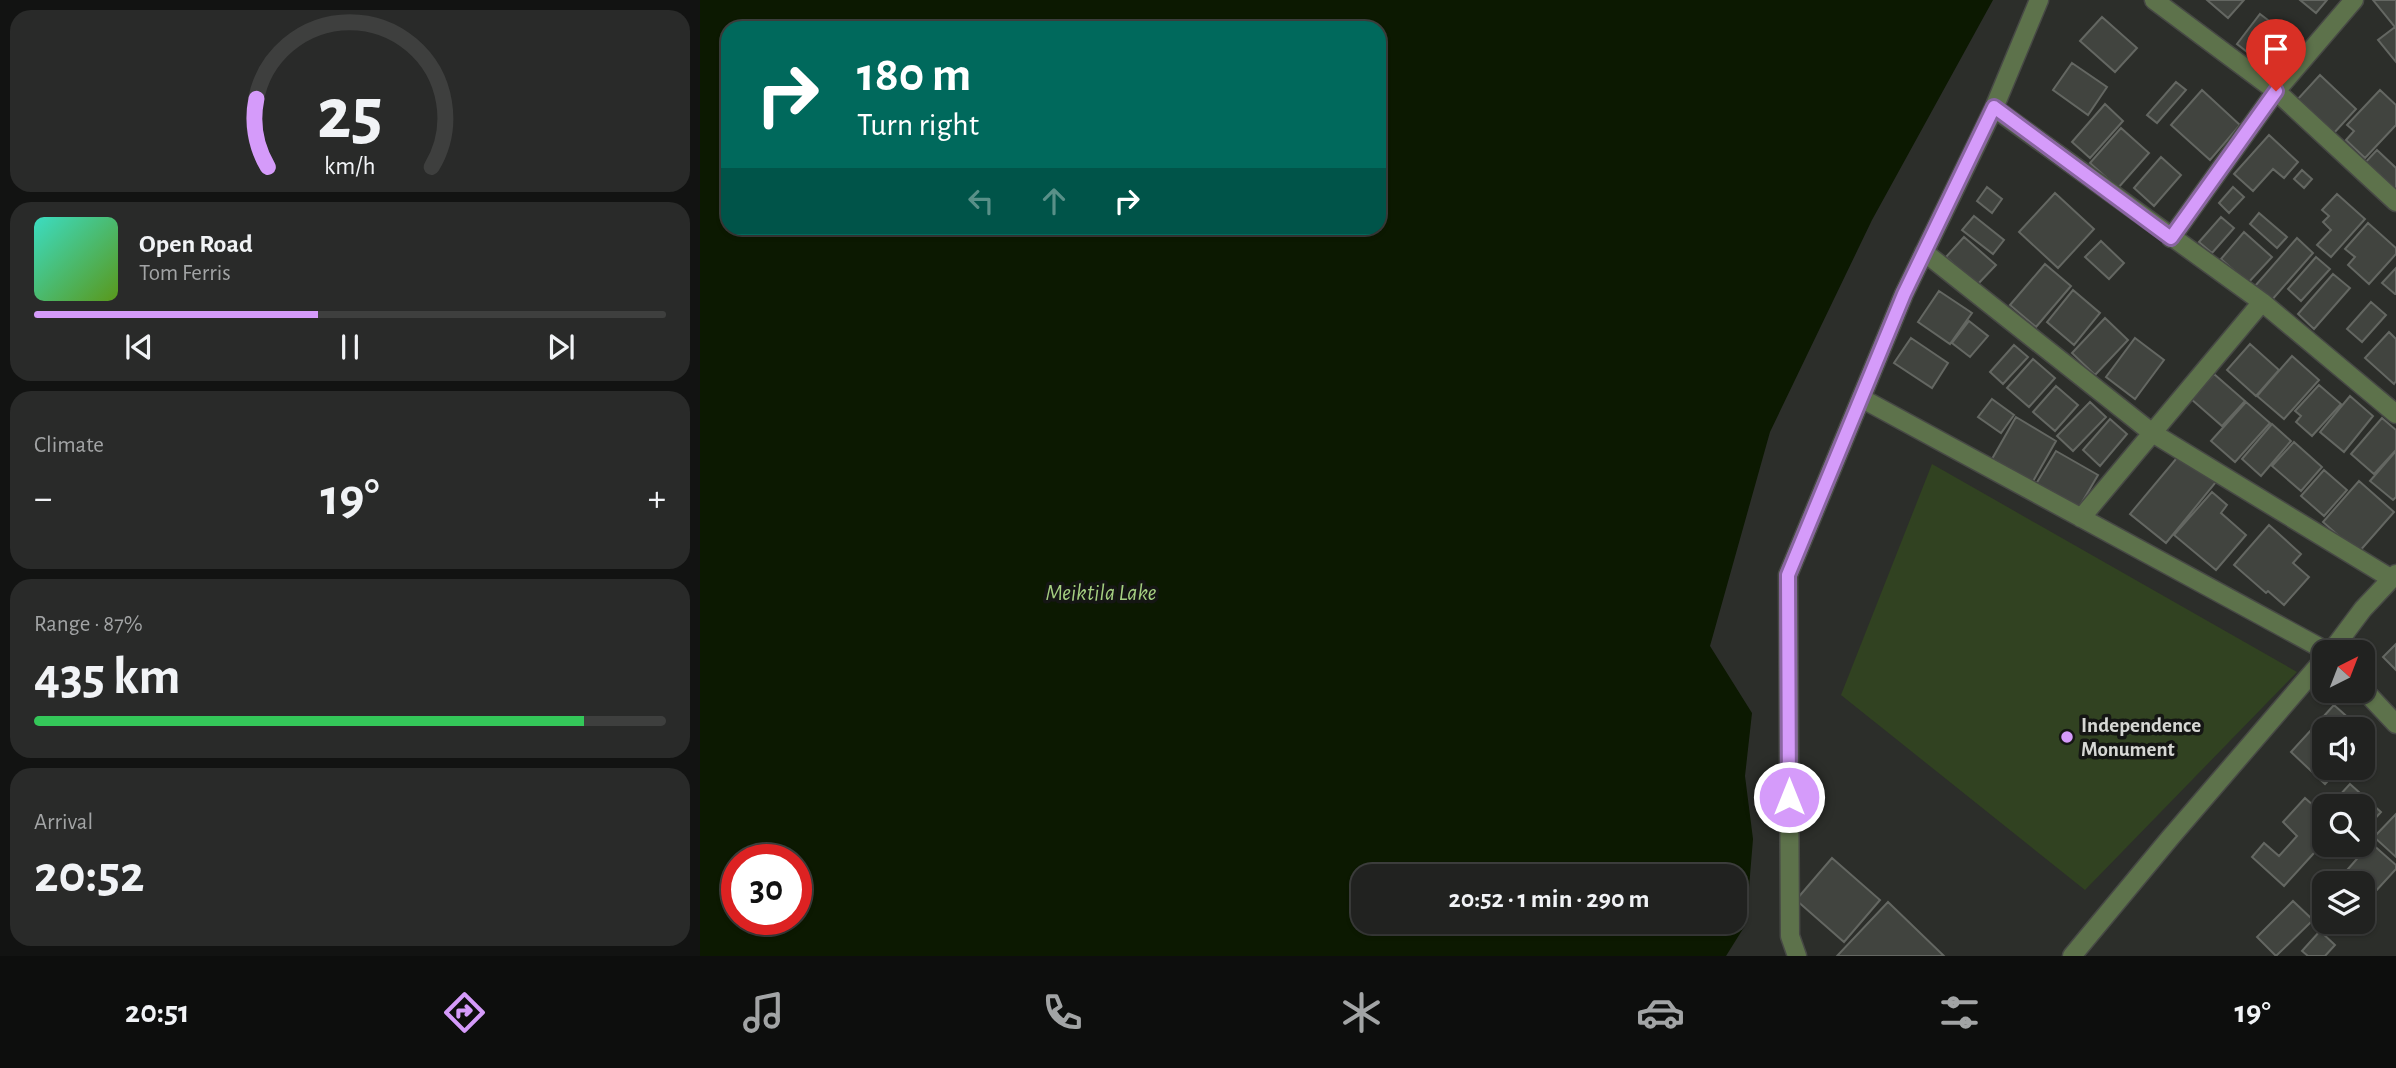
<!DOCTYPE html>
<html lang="en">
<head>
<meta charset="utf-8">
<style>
  :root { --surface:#212220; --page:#292a29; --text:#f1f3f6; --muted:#a2a4a5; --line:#3e3f3e; --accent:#d59bfa }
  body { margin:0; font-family:"Alegreya Sans",sans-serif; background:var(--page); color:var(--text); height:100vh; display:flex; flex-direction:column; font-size:26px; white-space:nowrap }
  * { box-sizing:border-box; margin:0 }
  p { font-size:23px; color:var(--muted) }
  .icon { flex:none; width:38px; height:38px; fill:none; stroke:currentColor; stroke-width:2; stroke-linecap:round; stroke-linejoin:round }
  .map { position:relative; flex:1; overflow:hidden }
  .sheet { display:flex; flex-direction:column; gap:10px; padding:10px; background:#121312; width:700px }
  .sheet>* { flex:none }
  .banner { position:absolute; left:21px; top:21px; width:665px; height:214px; border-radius:21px; box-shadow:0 2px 5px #0004,0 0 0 2px var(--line); background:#00695c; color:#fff; overflow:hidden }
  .needle { width:46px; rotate:42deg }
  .tools { position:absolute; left:1612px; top:640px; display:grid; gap:14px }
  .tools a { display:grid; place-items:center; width:63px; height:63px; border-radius:14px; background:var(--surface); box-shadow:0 2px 5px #0004,0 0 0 2px var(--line); font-size:35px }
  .speed { position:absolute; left:21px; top:844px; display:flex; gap:14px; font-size:35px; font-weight:700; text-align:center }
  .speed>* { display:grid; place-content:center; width:91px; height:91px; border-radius:50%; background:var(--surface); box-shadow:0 2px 5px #0004,0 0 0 2px var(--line); line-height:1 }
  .speed .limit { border:10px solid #d22; background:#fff; color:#111 }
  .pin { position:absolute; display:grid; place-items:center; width:60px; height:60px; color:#fff; margin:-72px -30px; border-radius:50% 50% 50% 0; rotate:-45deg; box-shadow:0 0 7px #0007 }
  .pin .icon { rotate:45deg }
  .me { position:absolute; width:77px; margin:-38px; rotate:0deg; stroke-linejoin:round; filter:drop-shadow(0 0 5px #0008) }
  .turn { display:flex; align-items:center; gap:24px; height:147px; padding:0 21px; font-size:32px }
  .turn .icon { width:91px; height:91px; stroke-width:2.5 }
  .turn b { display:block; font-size:49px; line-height:60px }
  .lanes { display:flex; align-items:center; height:66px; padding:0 21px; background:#0003; justify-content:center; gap:35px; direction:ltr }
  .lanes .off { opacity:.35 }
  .big { font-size:52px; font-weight:700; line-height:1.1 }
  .sheet .card { flex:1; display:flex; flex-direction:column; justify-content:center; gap:10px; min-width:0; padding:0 24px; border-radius:21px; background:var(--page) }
  .sheet .dial { align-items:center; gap:0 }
  .dial svg { height:182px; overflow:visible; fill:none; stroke:var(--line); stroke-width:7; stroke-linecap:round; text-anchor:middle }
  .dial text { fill:var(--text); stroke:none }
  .song { display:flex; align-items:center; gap:21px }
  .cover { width:84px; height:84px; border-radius:10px; background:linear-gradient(135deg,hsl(170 70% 55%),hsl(90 70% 35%)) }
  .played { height:7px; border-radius:4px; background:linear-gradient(90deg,var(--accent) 45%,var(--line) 45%) }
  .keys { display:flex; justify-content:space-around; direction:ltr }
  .heat { display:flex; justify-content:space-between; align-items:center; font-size:38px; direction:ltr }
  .charge { height:10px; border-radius:5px; background:linear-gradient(90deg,#34c759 87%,var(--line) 0) }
  .trip { position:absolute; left:651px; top:864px; width:396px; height:70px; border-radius:21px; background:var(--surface); box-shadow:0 2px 5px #0004,0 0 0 2px var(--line); font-weight:700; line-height:70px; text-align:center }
  .tab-bar { display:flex; height:112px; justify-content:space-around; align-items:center; background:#0d0e0d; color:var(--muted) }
  .tab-bar .icon { width:49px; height:49px }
  .tab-bar .active { color:var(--accent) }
  .tab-bar b { font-size:32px; color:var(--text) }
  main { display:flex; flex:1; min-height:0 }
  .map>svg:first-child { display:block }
  .green { fill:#314221 }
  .water { fill:#0c1901; fill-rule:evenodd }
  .building { fill:#41443f; stroke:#646762; stroke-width:2 }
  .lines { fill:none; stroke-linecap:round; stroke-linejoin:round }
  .minor-casing { stroke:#474945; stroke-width:21 }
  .minor { stroke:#5d724b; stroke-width:18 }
  .route-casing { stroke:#8a65a2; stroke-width:18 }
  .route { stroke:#d59bfa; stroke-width:12 }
  .poi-dot { fill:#d59bfa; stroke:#151614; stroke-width:2.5 }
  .labels { text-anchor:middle; stroke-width:7; stroke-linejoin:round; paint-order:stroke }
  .poi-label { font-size:21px; font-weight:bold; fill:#d6d7d4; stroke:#151614; text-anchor:start }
  .water-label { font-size:23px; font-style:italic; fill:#a5cf81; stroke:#151614 }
</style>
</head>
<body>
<main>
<section class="sheet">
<div class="card dial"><svg viewBox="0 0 100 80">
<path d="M14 69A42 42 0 1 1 86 69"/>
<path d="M14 69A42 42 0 0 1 9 39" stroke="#d59bfa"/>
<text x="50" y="56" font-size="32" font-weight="700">25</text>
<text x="50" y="72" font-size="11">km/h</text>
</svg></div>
<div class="card">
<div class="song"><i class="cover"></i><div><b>Open Road</b><p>Tom Ferris</p></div></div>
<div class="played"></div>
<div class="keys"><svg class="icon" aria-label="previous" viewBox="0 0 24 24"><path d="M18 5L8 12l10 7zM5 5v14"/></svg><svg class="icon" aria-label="pause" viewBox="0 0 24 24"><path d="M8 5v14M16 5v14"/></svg><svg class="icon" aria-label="next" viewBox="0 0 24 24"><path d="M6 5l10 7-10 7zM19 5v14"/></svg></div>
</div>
<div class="card"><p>Climate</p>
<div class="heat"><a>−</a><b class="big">19°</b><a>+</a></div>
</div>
<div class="card"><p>Range · 87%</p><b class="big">435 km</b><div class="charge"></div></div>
<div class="card"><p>Arrival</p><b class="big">20:52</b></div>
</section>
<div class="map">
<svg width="1696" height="956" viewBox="0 0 1696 956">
  <rect width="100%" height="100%" fill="#2c2e2a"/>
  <path class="green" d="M1232,464L1597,672L1385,890L1141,695Z"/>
  <path class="water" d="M0,0H1293L1172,220L1070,432L1010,646L1052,713L1045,776L1053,839L1046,924L1026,956H0ZM28,28H679V228H28ZM37,859H96V919H37ZM663,877H1034V922H663Z"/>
  <path class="building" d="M1507,0H1544L1528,18Z
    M1600,0H1627L1616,13Z
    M1673,0H1696V62L1678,40L1695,27Z
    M1560,14L1593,39L1569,69L1537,44Z
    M1402,17L1437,48L1415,72L1380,41Z
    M1372,63L1407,87L1388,115L1353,90Z
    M1620,75L1656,109L1633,134L1597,100Z
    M1476,82L1486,90L1457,123L1447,115Z
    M1502,90L1540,125L1510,160L1471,125Z
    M1680,90L1696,105V125L1665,158L1646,140L1654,131L1647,125Z
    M1405,104L1423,121L1390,158L1372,142Z
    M1421,128L1449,153L1418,188L1390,163Z
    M1569,135L1598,162L1584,178L1573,169L1553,191L1534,174Z
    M1677,150L1696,168V192L1661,167Z
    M1461,157L1481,175L1454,206L1434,188Z
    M1602,170L1612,179L1604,188L1594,179Z
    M1287,187L1302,199L1292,213L1277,201Z
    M1533,187L1544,197L1529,213L1519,203Z
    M1355,193L1394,229L1358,268L1319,232Z
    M1637,194L1665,219L1631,257L1617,245L1631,230L1623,222L1629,216L1622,210Z
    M1559,213L1587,237L1577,248L1550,224Z
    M1274,216L1304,240L1293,254L1262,230Z
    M1521,217L1534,228L1512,253L1499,242Z
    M1668,223L1696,248V254L1669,284L1648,265L1655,257L1645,249Z
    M1544,232L1572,257L1548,283L1521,259Z
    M1264,237L1296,265L1277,285L1246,257Z
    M1597,238L1613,253L1571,301L1555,286Z
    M1401,241L1424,263L1409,279L1385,257Z
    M1616,257L1630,269L1601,301L1588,289Z
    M1345,264L1371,286L1336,327L1310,305Z
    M1696,268V294H1695L1682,283Z
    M1633,274L1650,288L1614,329L1598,314Z
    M1373,290L1400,313L1374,345L1347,322Z
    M1239,291L1272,313L1250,344L1218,322Z
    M1671,302L1686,315L1662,342L1647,329Z
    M1405,318L1428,340L1395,375L1372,353Z
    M1269,321L1288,336L1270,357L1252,343Z
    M1689,332L1696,339V381L1694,384L1665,358Z
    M1211,338L1248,363L1232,388L1194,363Z
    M1435,338L1464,360L1435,399L1406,377Z
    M1550,344L1579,370L1556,396L1527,370Z
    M1314,345L1328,357L1303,384L1290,372Z
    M1592,356L1619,380L1584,419L1557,396Z
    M1333,359L1355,378L1329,407L1307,388Z
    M1514,374L1545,401L1522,426L1491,399Z
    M1619,385L1641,404L1612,436L1596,422L1601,416L1595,411Z
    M1356,386L1378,405L1355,431L1333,412Z
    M1650,396L1673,416L1644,452L1620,432Z
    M1292,399L1314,415L1301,433L1278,417Z
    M1390,402L1406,417L1373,451L1357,436Z
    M1546,402L1570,423L1535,462L1511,441Z
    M1316,417L1356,441L1332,483L1292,459Z
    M1682,418L1696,430V450L1674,474L1651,454Z
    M1410,419L1427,434L1400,466L1383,450Z
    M1572,424L1591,441L1561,476L1542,459Z
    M1594,442L1622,467L1601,491L1572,466Z
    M1356,451L1398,475L1378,509L1336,484Z
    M1696,451V497L1693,500L1670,481Z
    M1481,453L1516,482L1466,543L1430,514Z
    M1624,470L1647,490L1624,516L1601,496Z
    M1659,481L1694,512L1658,553L1623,522Z
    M1512,492L1527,505L1521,513L1546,535L1516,570L1474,535Z
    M1569,525L1601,554L1593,563L1609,577L1584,605L1568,591L1566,593L1534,565Z
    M1696,644V670L1683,657Z
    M1634,705L1662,730H1624V768H1640L1625,784L1591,752Z
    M1650,784L1681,812L1670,824L1662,817V807H1651L1639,796Z
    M1605,798L1624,815V842L1584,886L1552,857L1564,843L1579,856L1597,836L1583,822Z
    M1696,814V857L1674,837Z
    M1671,843L1696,865V869L1674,893L1648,869Z
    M1132,858L1180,900L1144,942L1096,900Z
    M1593,901L1613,920L1576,956L1557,937Z
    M1188,902L1244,956H1137Z
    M1620,931L1635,945L1625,956H1608L1602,951Z"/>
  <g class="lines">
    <g class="minor-casing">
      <path id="minor" d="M1454,0L1576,91L1696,202
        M1294,108L1562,302L1696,414
        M1471,238L1576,91L1654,0
        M1224,252L1451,432L1692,579
        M1161,398L1630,653
        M1381,518L1562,302
        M1630,653L1663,609L1696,574
        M1662,688L1696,724
        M1097,956L1090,936L1088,575L1204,294L1294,108L1339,0
        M1372,956L1470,838L1624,659"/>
    </g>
    <use href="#minor" class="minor"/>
  </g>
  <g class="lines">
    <g class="route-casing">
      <path id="route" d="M1089,797L1088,575L1204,294L1294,107L1471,238L1576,91"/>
    </g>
    <use href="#route" class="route"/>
  </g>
  <circle class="poi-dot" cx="1367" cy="737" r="7"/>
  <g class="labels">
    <g class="poi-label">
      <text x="1381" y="732">Independence<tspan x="1381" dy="24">Monument</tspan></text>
    </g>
    <g class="water-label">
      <text x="401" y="600">Meiktila Lake</text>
    </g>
  </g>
</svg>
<div class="tools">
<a><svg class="needle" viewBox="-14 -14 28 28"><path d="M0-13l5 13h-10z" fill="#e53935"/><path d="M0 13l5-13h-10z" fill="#a2a4a5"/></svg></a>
<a><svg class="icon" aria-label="sound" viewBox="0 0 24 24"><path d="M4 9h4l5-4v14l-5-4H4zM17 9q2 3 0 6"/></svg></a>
<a><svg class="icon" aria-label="search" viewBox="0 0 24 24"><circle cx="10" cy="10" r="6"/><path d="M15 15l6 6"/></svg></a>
<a><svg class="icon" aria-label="layers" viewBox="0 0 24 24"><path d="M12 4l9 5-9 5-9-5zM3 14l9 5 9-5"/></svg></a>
</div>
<div class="speed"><div class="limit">30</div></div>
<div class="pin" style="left:1576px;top:91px;background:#d93025"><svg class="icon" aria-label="arrive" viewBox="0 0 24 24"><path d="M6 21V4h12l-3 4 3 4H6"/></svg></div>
<svg class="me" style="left:1089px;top:797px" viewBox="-20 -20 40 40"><circle r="17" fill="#d59bfa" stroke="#fff" stroke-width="3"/><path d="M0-11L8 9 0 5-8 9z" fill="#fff"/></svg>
<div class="trip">20:52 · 1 min · 290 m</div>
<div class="banner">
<div class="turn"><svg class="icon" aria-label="right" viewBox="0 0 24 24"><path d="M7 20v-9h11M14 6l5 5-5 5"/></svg><div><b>180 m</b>Turn right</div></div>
<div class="lanes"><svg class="icon off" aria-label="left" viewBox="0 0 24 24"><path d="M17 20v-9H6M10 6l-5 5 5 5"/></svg><svg class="icon off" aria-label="ahead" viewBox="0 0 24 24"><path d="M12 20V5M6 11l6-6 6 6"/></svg><svg class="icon" aria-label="right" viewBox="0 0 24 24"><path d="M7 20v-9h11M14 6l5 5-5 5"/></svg></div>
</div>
</div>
</main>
<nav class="tab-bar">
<b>20:51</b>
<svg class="icon active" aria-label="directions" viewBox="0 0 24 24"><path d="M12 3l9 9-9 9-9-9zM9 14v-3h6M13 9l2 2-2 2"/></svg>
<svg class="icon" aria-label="music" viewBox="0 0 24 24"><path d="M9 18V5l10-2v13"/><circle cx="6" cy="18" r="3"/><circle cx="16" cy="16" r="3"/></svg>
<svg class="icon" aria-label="phone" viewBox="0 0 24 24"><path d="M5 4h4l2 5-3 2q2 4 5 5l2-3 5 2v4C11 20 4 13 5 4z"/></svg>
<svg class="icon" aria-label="climate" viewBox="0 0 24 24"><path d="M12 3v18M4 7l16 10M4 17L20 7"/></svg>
<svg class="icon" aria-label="car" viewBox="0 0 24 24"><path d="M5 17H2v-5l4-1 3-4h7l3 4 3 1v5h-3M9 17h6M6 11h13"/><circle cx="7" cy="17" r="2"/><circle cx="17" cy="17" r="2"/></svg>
<svg class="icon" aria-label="filters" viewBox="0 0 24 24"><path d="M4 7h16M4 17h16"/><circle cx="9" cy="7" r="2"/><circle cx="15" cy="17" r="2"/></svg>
<b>19°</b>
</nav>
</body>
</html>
